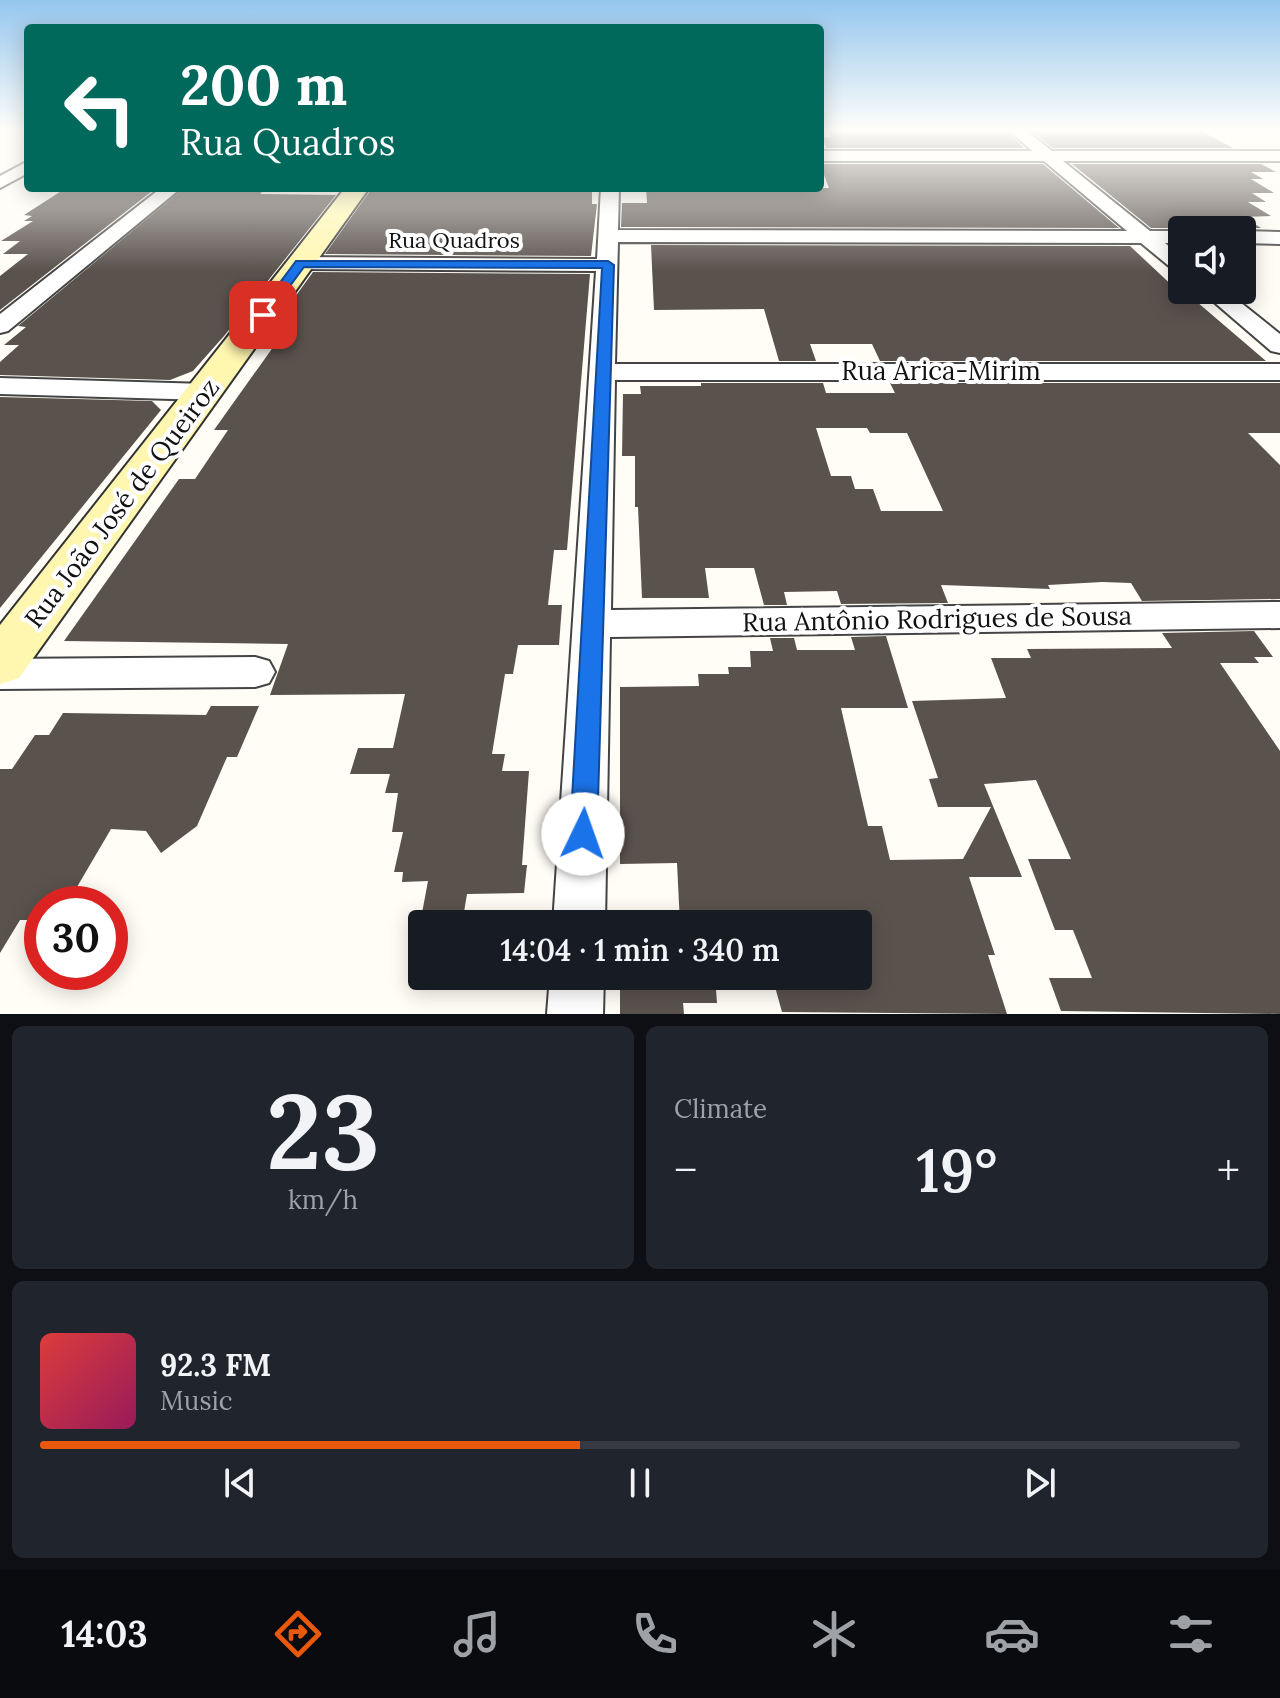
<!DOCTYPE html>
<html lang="en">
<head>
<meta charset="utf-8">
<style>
  :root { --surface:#171b24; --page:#20242c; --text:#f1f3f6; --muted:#9ea1a6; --line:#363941; --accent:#ea580c }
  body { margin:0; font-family:Lora,serif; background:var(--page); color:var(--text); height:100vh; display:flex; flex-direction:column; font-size:30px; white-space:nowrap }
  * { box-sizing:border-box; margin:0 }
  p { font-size:26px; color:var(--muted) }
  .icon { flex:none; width:44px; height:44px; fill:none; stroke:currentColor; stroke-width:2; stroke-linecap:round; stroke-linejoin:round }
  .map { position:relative; height:1014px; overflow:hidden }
  .drawer { display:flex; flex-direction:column; gap:12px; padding:12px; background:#0d0f14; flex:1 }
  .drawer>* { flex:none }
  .banner { position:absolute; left:24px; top:24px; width:800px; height:168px; border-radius:8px; box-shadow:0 4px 20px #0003; background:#00695c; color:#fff; overflow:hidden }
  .buttons { position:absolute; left:1168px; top:216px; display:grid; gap:16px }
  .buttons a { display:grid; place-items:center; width:88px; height:88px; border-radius:8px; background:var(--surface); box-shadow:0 4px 20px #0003; font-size:40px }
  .speed { position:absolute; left:24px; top:886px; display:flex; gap:16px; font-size:40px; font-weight:700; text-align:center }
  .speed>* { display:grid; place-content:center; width:104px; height:104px; border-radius:50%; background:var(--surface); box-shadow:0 4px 20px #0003; line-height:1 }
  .speed .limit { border:12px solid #d22; background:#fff; color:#111 }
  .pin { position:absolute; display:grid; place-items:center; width:68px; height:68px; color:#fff; margin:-34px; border-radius:16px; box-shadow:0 4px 12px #0006 }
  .me { position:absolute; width:88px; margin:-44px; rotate:3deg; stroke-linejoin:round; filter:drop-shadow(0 0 6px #0008) }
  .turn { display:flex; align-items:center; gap:28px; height:168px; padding:0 24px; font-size:36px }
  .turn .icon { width:104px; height:104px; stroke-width:2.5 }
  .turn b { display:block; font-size:56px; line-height:68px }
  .big { font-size:60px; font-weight:600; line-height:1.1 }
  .drawer .card { flex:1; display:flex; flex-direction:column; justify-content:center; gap:12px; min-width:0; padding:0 28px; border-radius:12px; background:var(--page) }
  .drawer .dial { align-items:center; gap:0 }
  .dial b { font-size:104px; line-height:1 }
  .song { display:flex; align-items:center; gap:24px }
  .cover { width:96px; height:96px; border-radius:12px; background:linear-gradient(135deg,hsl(0 70% 55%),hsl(330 70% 35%)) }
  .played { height:8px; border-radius:4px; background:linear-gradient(90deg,var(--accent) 45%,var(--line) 45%) }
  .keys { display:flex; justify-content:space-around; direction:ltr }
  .heat { display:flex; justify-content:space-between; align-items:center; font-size:44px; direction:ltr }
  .drawer .tiles { flex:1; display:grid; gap:12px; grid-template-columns:1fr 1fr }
  .card:last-child { grid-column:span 2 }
  .trip { position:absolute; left:408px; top:910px; width:464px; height:80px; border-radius:8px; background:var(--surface); box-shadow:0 4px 20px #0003; font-weight:600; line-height:80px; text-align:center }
  .tabs { display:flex; height:128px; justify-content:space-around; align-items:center; background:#090b0e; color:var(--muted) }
  .tabs .icon { width:56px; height:56px }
  .tabs .active { color:var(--accent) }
  .tabs b { font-size:36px; color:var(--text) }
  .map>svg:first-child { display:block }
  .building { fill:#5a524d; fill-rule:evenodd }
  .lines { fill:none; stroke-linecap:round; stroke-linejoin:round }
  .street-casing { stroke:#444; stroke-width:4 }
  .secondary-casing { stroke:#333; stroke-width:4 }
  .street { fill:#fff; fill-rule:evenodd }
  .secondary { fill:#fff6b0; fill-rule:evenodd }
  .route { fill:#1a73e8; stroke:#114b97; stroke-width:2 }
  .labels { text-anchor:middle; stroke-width:8; stroke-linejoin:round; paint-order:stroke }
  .far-street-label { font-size:22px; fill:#111; stroke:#fff }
  .street-label { font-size:26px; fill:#111; stroke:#fff }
</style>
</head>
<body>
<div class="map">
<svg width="1280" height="1014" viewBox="0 0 1280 1014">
  <rect width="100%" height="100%" fill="#fffdf5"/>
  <path class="building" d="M826,129H995L1006,130L1024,148H827L821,137H831Z
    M1097,129H1198L1233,148H1053L1031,131H1101Z
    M820,164H1043L1119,228L621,227L622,203H647L646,188H829Z
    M1072,164H1261L1276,172H1251L1263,179H1251L1274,193H1252L1266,202H1248L1271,216L1243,217L1261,228H1151Z
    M66,188H156L0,310V276L28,254H3L20,241H1L33,221H24L32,216L24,215Z
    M184,188H266L260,194L336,195L224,336L193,371L170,380L0,375V362L19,345H4L26,327L18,326Z
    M372,188H592V204H597L591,256L325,254Z
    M651,245L1130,246L1177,290H1183L1266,361H880L872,344H810L816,361H779L764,309L654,310Z
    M313,272L590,274L567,550H554L548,605H562L559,645H518L513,674H505L492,754H505L502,771H529L522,865H527L524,893L467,894L462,924H420L428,881L402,882L403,872H394L403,832H392L398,793H385L390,774H350L358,748H393L405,694L270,695L288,644L64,641L179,479H195L228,430H214L281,336H267Z
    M701,383H823L826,393H895L890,383H1280V433H1248L1280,465V599L1142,601L1131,583L1102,582L1048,585L1050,589L941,585L948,603L841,604L837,591L784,592L787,605H764L754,568H705L709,598H642L638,507H635V456H622L623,394H641L640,386H701ZM816,428H867L870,433H907L943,511H881L873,489H855L851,476H831Z
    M0,397L152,401L161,410L0,608Z
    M1254,631L1273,657H1254L1259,663H1220L1280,751V1014L1061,1011L1049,978H1092L1073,930H1055L1028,859H1071L1036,780L984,784L1022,877H969L995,955H988L1007,1014L782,1012L772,976H858V918L797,920L798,924H680L677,863L620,864V687L699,686L698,674H729L728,667H751L750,651H773L770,638H794L797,650H855L851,637L886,636L908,708H841L868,826H882L890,860L963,859L991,807H938L929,779L938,778L912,701L1006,698L991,658H1031L1027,649L1172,648L1162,633Z
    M211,706H259L237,757H227L197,826L161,853L146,831L111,829L67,904H42V920H20L0,953V769H12L35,735H49L63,713L206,715Z
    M644,976H715L717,1003H683L684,1014H620V989H644Z"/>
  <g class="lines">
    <g class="street-casing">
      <path id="street" d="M1008,129H1024L1052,151H1280V161H1063L1150,231H1182V243H1165L1182,257V273L1175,271L1141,243L618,242L615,364H1280V380H615L611,610L1280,602V628L610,637L605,924H553L596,271L300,269L290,263L300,257L597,259L601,188H619L618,230L1127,231L1044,161H820V151H1032Z
        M28,161V173L0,188V176Z
        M161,188H181L8,331L0,333V314Z
        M1242,231L1280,232V244L1242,243Z
        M1200,290H1225L1280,334V353L1271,351Z
        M0,378L206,384L215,386L219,392L215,398L206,400L0,394Z
        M255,657L269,661L275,672L269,683L255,687L0,689V659Z
        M550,976H604L603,1014H547Z"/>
    </g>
    <g class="secondary-casing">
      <path id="secondary" d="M345,188H369L19,678L0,684V625Z"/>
    </g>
    <use href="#street" class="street"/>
    <use href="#secondary" class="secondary"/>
  </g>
  <linearGradient id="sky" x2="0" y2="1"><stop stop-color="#95c6ee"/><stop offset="0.48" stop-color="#fffefa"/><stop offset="1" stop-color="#fffefa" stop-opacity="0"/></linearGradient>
  <rect width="1280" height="271" fill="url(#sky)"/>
  <path class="route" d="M296,261H608L614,265L597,834L593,843L583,846L574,843L570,834L602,268L304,267L267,317H258L256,315Z"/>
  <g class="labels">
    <g class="far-street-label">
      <text x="454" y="248">Rua Quadros</text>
    </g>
    <g class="street-label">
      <text x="941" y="380">Rua Arica-Mirim</text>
      <text transform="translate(122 503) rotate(-53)" y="9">Rua João José de Queiroz</text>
      <text transform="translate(937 619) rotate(-1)" y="9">Rua Antônio Rodrigues de Sousa</text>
    </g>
  </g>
</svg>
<div class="buttons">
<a><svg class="icon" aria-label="sound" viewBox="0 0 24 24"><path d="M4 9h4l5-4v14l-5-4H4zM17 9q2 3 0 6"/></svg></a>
</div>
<div class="speed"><div class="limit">30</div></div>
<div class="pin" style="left:263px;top:315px;background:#d93025"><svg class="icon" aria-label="arrive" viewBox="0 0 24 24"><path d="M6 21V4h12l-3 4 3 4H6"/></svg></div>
<svg class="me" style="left:583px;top:834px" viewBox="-20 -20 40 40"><circle r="19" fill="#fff"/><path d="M0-13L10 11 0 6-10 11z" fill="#1a73e8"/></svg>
<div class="trip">14:04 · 1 min · 340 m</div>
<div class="banner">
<div class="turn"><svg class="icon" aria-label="left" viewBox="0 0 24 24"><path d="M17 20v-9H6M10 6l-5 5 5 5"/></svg><div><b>200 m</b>Rua Quadros</div></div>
</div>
</div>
<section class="drawer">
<div class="tiles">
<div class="card dial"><b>23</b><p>km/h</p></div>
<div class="card"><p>Climate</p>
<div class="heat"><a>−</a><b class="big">19°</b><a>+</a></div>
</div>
<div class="card">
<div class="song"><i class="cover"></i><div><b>92.3 FM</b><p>Music</p></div></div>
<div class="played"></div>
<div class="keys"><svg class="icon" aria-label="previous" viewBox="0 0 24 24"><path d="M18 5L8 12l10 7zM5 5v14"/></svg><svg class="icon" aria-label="pause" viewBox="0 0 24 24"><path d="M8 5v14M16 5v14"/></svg><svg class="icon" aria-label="next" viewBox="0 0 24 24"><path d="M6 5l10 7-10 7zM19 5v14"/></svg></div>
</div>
</div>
</section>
<nav class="tabs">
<b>14:03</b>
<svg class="icon active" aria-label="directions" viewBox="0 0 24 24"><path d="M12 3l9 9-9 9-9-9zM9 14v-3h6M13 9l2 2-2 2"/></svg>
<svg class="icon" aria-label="music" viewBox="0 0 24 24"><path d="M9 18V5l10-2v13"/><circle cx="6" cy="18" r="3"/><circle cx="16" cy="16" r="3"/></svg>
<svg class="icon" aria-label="phone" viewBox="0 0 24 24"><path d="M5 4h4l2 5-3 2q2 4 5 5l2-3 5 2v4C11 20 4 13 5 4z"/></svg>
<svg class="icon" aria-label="climate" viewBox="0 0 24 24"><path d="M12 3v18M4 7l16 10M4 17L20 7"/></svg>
<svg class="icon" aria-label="car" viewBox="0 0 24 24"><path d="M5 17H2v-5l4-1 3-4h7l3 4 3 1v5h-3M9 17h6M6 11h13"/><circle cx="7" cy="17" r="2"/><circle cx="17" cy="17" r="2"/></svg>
<svg class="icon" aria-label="filters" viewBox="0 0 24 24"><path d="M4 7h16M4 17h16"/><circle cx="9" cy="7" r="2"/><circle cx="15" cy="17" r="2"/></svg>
</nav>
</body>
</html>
